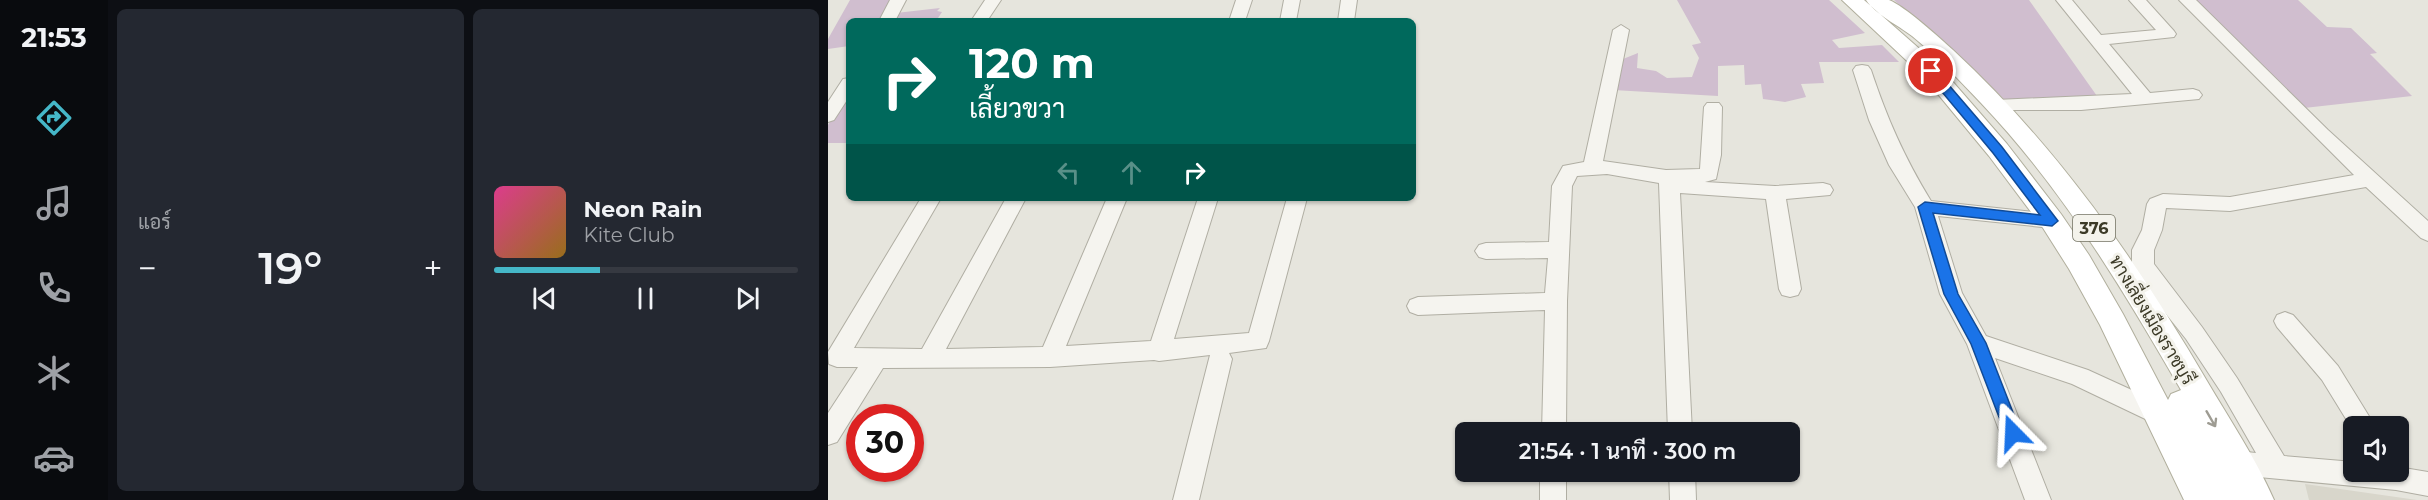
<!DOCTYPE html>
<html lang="th">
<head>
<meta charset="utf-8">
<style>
  :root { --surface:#171b24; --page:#242831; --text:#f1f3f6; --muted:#9ea1a6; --line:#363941; --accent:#45b7c8 }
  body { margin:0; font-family:Montserrat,Sarabun,sans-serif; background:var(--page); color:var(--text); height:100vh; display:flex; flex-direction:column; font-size:22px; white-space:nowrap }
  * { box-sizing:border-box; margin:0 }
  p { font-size:20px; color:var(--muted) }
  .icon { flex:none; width:33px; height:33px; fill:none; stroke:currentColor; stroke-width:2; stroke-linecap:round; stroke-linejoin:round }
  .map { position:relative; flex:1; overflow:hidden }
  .drawer { display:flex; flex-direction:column; gap:9px; padding:9px; background:#0d0f14; width:720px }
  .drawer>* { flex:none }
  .banner { position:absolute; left:18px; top:18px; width:570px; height:183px; border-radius:9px; box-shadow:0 2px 4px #0004; background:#00695c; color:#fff; overflow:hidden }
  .buttons { position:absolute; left:1515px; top:416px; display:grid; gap:12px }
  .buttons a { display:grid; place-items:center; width:66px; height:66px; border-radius:9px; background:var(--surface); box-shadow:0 2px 4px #0004; font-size:30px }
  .speed { position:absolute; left:18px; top:404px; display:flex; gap:12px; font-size:30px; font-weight:700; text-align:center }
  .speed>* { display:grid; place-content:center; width:78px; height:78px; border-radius:50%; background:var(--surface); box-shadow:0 2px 4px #0004; line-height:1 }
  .speed .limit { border:9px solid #d22; background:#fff; color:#111 }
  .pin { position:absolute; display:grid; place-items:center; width:51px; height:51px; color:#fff; margin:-26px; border:3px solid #fff; border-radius:50%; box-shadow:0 2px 6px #0007 }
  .me { position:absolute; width:66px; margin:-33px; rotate:339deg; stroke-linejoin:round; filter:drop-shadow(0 0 4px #0008) }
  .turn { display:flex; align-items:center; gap:21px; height:126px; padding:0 24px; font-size:27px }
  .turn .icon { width:78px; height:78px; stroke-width:2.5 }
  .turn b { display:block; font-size:42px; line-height:51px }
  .lanes { display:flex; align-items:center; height:57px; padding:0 24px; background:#0003; justify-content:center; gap:30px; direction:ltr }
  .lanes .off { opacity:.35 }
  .big { font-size:45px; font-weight:600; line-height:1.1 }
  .drawer .tile { flex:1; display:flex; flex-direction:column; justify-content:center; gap:9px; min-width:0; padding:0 21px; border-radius:9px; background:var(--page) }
  .song { display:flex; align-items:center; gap:18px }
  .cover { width:72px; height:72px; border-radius:9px; background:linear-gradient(135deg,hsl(330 70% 55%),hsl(40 70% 35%)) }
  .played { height:6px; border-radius:3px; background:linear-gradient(90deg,var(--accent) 35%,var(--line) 35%) }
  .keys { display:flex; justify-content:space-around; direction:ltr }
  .heat { display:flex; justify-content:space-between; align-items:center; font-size:33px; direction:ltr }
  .drawer .tiles { flex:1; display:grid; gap:9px; grid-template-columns:repeat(2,1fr) }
  .trip { position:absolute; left:627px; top:422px; width:345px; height:60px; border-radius:9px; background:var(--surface); box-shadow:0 2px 4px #0004; font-weight:600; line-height:60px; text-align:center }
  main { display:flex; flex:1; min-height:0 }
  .menu { display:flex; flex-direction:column; width:108px; justify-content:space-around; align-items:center; background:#090b0e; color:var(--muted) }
  .menu .icon { width:42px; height:42px }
  .menu .active { color:var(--accent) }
  .menu b { font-size:27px; color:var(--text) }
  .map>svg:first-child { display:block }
  .built { fill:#d8d6cb }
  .green { fill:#d0becf }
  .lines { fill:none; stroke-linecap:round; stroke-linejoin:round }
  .minor-casing { stroke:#b0aea3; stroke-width:2 }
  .major-casing { stroke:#b1af9d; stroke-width:2 }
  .minor { fill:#f5f4ef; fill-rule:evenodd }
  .major { fill:#fff; fill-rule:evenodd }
  .oneway { stroke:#9e9c93 }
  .route { fill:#1a73e8; stroke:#114b97; stroke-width:1.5 }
  .labels { text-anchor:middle; stroke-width:6; stroke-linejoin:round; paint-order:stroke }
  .shield { fill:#f4f3ec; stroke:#737262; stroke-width:1.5 }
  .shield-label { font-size:16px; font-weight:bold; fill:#3c3a27 }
  .street-label { font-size:18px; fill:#3c3a27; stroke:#f4f3ec }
</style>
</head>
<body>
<main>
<nav class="menu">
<b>21:53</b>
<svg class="icon active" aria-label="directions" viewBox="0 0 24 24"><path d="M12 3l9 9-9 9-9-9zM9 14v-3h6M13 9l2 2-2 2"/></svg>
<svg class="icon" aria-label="music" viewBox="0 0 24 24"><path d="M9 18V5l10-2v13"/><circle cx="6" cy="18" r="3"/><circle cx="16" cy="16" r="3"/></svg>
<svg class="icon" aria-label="phone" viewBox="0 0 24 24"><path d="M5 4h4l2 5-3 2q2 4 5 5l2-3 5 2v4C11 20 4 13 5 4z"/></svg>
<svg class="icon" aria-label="climate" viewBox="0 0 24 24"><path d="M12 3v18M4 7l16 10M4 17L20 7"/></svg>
<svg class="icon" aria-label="car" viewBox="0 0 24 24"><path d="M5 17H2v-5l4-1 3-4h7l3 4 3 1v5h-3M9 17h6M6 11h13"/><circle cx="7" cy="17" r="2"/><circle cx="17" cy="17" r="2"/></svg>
</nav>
<section class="drawer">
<div class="tiles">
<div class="tile"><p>แอร์</p>
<div class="heat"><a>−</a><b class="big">19°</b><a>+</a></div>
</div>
<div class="tile">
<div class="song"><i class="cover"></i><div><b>Neon Rain</b><p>Kite Club</p></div></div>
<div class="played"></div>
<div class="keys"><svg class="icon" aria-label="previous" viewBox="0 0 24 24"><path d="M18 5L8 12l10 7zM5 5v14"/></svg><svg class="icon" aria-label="pause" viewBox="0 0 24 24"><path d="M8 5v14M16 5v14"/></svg><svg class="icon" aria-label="next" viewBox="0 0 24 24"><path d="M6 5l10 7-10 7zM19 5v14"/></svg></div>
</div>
</div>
</section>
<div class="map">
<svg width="1600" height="500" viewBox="0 0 1600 500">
  <rect width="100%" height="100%" fill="#e6e5dd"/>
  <path class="built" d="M1477,484L1589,500H1481Z"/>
  <path class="green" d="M22,0H64L52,21H21V46L0,49V39Z
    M849,0H1001L1037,33L1004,40L1011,48L1054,45L1071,62H991L996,83L973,84L978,97L957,102L935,99L933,84L917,85L916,65L890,66V96L785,90L795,59L810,53L809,68L828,71L839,78L864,77L871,58L864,45L873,43Z
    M1066,0H1201L1269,96L1178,101Z
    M1366,0H1470L1499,27L1523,28L1549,53L1542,54L1584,96L1476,108Z
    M112,8L109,11L114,12L108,21H63L68,13Z
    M21,90V143H0V125Z"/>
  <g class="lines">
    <g class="minor-casing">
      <path id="minor" d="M62,0H78L67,21H51Z
        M157,0H173L159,21H143Z
        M408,0H424L417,21H401Z
        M456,0H472L468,21H452Z
        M513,0H529L526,21H510Z
        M1228,0H1244L1273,35L1328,30L1301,0H1318L1346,31L1348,34L1346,37L1281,44L1322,93L1365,89L1371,91L1374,95L1371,99L1253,110H1162L1159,106L1162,102L1168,100L1304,94Z
        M1351,0H1368L1500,130L1600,221V241L1593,238L1538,187L1402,211L1338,208L1334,230L1326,250V264L1374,327L1409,378L1456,456L1526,462V471H1570V467L1600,472V496L1568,490L1409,475L1400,471L1396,463L1400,455L1409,451L1428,453L1393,392L1358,339L1315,285L1304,264V250L1314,230L1319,204L1322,199L1335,194L1402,197L1526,175Z
        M793,25L801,30L775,161L838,170L872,169L876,107L879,103H891L894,107L893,155L888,179L877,182L947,186L995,183L1002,185L1005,190L1002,195L958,199L973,289L970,295L962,297L954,295L951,289L938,199L852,193L864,432H840L831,183L779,174L749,176L744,186L739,301L738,432H714L717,310L590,315L582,312L579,306L582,300L590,297L717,293L720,258L658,259L651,257L647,251L651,245L658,243L721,242L724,186L735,166L756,162L785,30Z
        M1034,65L1040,66L1043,70C1059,118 1076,157 1103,201L1224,214L1231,216L1234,221L1231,226L1224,228L1110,216L1134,293L1158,336L1260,370L1341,407L1344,415L1341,423L1332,426L1244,384L1167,358L1223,500H1197L1139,344L1112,294L1087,207L1061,165L1041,120L1025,70L1028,66Z
        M21,78V97L6,120L0,122V102L15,79Z
        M93,198H113L26,348L94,349L178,198H198L118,349L215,347L279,198H299L238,346L323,341L370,198H390L346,339L421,333L459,198H479L441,341L438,348L401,353L404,359L371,500H345L382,355L331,361L326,360L222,367L55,368L9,442L0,445V413L30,367H9L1,364L0,352Z
        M1457,312L1465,315L1510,366L1547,426H1526V432L1494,380L1449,327L1446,321L1449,315Z
        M712,471H738V500H712Z
        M841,471H867L868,500H842Z"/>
    </g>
    <g class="major-casing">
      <path id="major" d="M1014,0H1036L1111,66L1179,144L1233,214L1261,255L1295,314L1340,400L1343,394L1353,390L1346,378C1290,281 1231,185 1153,103C1131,80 1109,56 1084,36C1070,25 1048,15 1038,0C1044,0 1055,0 1061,0C1075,5 1113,39 1125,50C1229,146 1308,260 1379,381C1402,420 1428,459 1446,500H1356L1272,325L1241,269L1215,228L1161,156L1095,76Z"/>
    </g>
    <use href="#minor" class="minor"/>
    <use href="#major" class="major"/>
  </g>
  <defs><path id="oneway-shaft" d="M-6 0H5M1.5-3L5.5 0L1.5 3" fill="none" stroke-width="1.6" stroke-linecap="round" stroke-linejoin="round" transform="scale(1.5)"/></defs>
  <use class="oneway" href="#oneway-shaft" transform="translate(1383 419) rotate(60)"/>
  <path class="route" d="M1103,68L1107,69L1174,147L1230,221L1224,226L1105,213L1130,294L1158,343L1193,433L1190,438L1185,440L1179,438L1143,344L1116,294L1090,207L1097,202L1212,215L1165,153L1099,74V69Z"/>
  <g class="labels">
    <rect class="shield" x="1245" y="215" width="42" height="26" rx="4.5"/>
    <g class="shield-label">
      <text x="1266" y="234">376</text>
    </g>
    <g class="street-label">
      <text transform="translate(1324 320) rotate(59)" y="6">ทางเลี่ยงเมืองราชบุรี</text>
    </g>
  </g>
</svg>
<div class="buttons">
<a><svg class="icon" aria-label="sound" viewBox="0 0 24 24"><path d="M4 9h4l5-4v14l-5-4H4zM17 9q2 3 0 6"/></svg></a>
</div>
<div class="speed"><div class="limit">30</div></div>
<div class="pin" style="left:1103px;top:71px;background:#d93025"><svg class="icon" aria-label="arrive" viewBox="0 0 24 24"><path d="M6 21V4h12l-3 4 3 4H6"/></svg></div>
<svg class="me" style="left:1185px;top:433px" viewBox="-20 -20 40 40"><path d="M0-17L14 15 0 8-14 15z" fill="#1a73e8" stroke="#fff" stroke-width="4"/></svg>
<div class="trip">21:54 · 1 นาที · 300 m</div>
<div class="banner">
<div class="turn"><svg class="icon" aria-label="right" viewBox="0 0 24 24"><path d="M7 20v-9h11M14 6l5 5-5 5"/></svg><div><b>120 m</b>เลี้ยวขวา</div></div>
<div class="lanes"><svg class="icon off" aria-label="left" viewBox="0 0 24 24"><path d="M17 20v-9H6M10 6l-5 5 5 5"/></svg><svg class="icon off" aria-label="ahead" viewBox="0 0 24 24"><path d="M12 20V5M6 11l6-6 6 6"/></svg><svg class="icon" aria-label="right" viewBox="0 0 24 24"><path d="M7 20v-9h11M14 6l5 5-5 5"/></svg></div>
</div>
</div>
</main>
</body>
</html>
